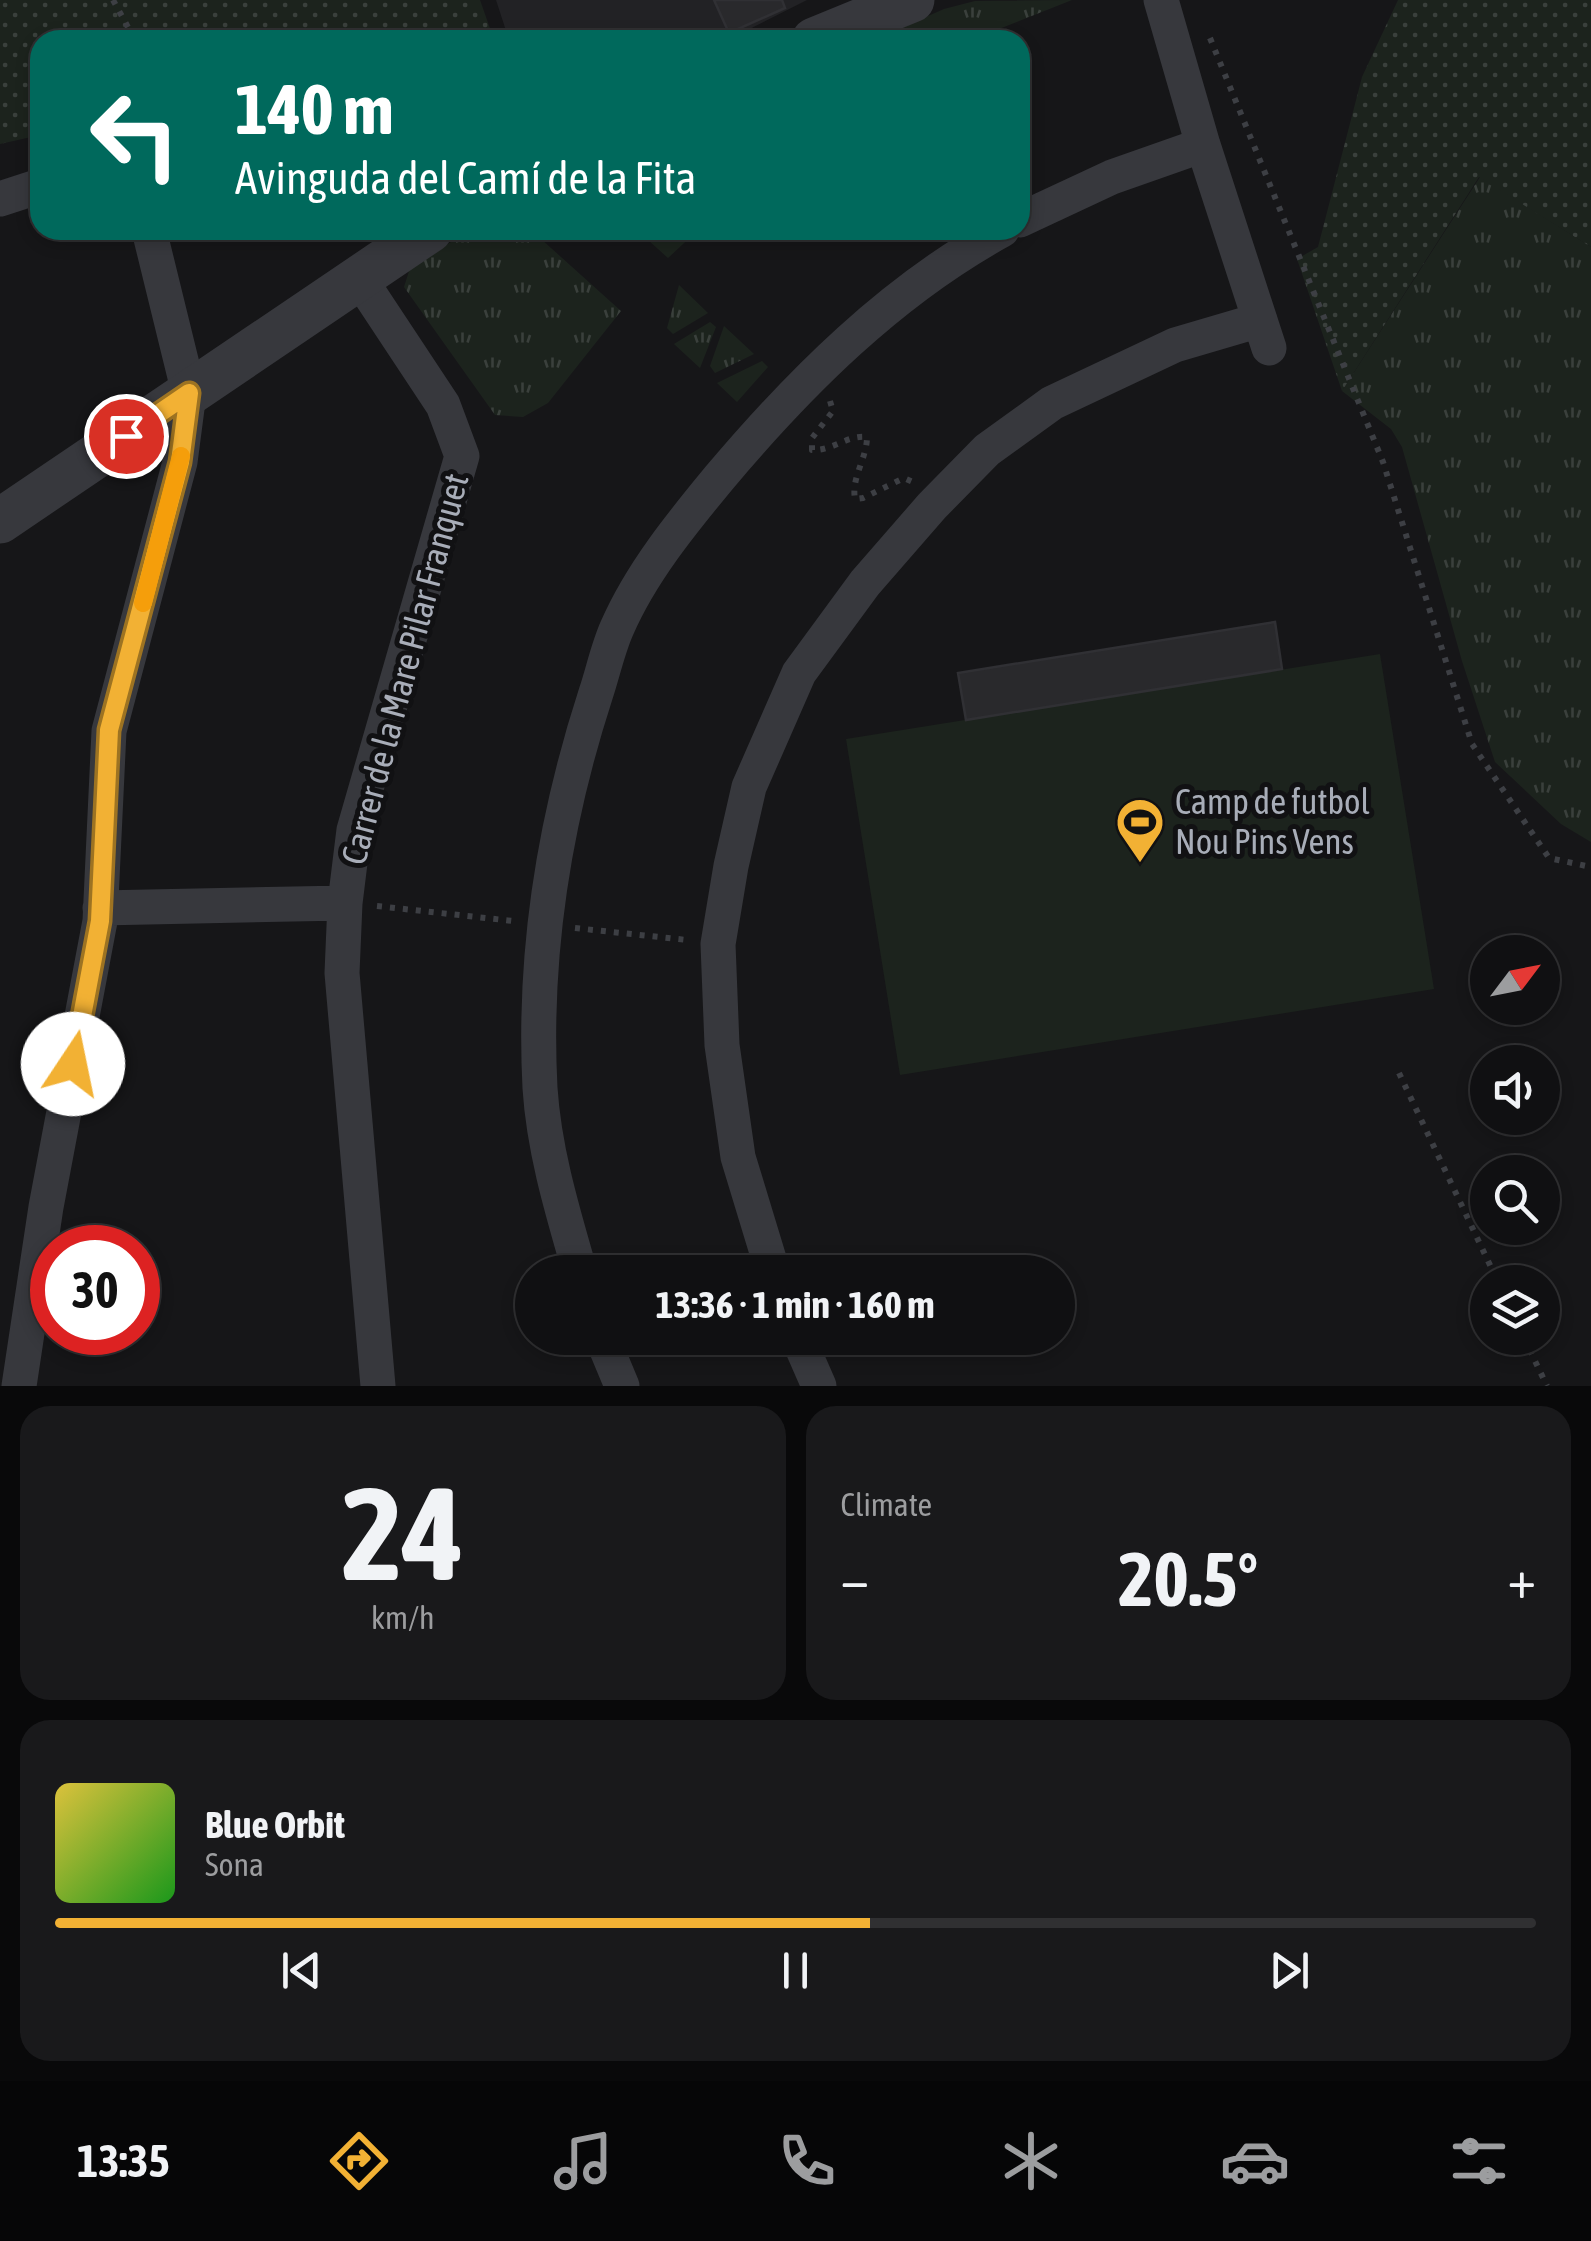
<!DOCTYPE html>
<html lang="en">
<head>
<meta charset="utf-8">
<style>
  :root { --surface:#101012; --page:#19191b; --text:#f1f3f6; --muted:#9c9d9f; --line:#303032; --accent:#f2b134 }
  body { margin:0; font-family:"Asap Condensed",sans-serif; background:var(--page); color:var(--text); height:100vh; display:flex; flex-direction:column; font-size:38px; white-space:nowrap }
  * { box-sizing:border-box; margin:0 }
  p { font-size:32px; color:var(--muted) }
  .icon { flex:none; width:55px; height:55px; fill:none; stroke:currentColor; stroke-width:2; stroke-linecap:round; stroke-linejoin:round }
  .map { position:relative; height:1386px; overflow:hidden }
  .side { display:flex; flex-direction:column; gap:20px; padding:20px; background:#09090a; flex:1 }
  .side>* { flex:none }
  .guide { position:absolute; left:30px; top:30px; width:1000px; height:210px; border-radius:30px; box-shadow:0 5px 15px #0003,0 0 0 2px var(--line); background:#00695c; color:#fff; overflow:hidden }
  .needle { width:65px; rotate:58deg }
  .fabs { position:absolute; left:1470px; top:935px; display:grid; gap:20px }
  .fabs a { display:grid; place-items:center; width:90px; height:90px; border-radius:50%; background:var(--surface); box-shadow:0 5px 15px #0003,0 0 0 2px var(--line); font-size:50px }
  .speed { position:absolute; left:30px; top:1225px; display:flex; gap:20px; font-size:50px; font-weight:700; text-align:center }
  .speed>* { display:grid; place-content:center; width:130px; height:130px; border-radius:50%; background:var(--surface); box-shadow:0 5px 15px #0003,0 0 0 2px var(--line); line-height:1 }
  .speed .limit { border:15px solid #d22; background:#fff; color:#111 }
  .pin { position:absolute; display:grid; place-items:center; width:85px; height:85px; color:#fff; margin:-42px; border:5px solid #fff; border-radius:50%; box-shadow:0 2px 10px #0007 }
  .me { position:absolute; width:110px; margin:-55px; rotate:11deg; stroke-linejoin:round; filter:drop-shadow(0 0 8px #0008) }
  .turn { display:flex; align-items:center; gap:35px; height:210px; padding:0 40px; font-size:45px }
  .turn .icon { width:130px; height:130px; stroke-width:2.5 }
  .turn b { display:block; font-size:70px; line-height:85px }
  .big { font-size:75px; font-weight:700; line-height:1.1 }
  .side .card { flex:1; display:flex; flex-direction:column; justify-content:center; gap:15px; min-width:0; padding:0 35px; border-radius:30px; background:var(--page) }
  .side .dial { align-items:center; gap:0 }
  .dial b { font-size:130px; line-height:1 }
  .song { display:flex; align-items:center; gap:30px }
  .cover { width:120px; height:120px; border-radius:15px; background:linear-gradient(135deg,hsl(50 70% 55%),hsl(120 70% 35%)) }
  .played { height:10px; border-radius:5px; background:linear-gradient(90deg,var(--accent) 55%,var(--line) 55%) }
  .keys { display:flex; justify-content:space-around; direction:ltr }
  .heat { display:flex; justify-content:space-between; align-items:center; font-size:55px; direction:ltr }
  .side .tiles { flex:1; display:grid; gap:20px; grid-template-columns:1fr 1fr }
  .card:last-child { grid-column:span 2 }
  .trip { position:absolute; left:515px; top:1255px; width:560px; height:100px; border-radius:50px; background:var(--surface); box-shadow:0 5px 15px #0003,0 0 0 2px var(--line); font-weight:700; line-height:100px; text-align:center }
  .menu { display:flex; height:160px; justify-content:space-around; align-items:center; background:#060607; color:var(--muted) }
  .menu .icon { width:70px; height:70px }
  .menu .current { color:var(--accent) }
  .menu b { font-size:45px; color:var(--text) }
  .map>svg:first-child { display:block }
  .built { fill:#222225 }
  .grass { fill:url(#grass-tufts) }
  .park { fill:url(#park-dots) }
  .pitch { fill:#1c231d }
  .building { fill:#29292c; stroke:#303034; stroke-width:2.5 }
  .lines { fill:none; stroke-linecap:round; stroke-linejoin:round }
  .path { stroke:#3d3f44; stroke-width:6; stroke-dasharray:5 8; stroke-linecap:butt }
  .minor { stroke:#37383d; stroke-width:35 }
  .tertiary { stroke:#37383d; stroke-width:45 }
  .route-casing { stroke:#9d7322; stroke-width:25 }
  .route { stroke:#f2b134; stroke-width:18 }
  .slow { stroke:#f59e0b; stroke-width:18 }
  .labels { text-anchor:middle; stroke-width:10; stroke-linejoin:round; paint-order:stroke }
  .street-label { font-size:35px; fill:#a8adb8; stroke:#111113 }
  .poi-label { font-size:35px; fill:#a8adb8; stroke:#111113; text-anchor:start }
</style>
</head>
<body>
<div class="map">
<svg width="1591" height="1386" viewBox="0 0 1591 1386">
  <defs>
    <pattern id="grass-tufts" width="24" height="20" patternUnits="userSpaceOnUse" patternTransform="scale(2.5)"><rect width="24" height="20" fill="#1c231d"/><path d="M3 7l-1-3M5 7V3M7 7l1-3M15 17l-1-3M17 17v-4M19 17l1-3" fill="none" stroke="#3a403c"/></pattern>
    <pattern id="park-dots" width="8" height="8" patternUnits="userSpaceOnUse" patternTransform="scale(2.5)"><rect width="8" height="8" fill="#1c231d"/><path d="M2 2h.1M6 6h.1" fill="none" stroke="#3a403c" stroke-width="1.8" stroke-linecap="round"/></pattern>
  </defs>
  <rect width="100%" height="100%" fill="#161618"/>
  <path class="built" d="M496,0H807L728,40H509Z"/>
  <path class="grass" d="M1072,0L971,40H874L944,9L975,1Z
    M1480,177L1591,247V842L1561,824L1495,762L1462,661L1402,447L1391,429L1342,391Z
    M472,230H531L621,311L548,403L523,417L495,415L404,287L411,265Z
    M637,230H698L668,258Z
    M679,285L708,313L673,334L667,328Z
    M710,322L716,327L700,368L674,344Z
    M724,326L754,354L715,373L710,366Z
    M762,361L768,367L737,402L717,383Z"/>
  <path class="park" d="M0,0H480L494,40H40V135L0,144Z
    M1398,0H1591V247L1479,177L1342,391L1297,259L1318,247L1362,77Z"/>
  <path class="pitch" d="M1380,654L1434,989L900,1075L846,739Z"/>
  <path class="building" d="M714,0H782L785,8L729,33Z
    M1275,622L1282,669L966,720L958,673Z"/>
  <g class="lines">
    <path class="path" d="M113,0L135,40
      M1210,38L1383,462L1472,744L1549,858L1591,867
      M830,401L833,411L812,438V450C833,451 846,435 867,437C867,458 851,478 855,499L863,498L904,478L913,482
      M377,906L513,921
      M575,928L687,940
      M1399,1073L1498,1282
      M1524,1338L1547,1386"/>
    <path class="minor" d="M1161,0L1203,145L1269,348
      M0,199L40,186
      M1020,220L1112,177L1203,145
      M359,278L443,405L462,456L354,830L345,903L342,973L378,1386
      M100,908L345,903
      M580,1272C563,1213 544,1151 540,1088C533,954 555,819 596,693C603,672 608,648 617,628C641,573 681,524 719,478C800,382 891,291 1002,230
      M773,1272L738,1157L722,1045L718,944L731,866L749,787L799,673L865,583L932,506L987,450L1052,403L1175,345L1260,320
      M602,1338L622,1386
      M798,1338L819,1386
      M19,1386L46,1207L100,921L109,731L180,462L189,393L149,230"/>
    <path class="tertiary" d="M814,40L912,0
      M0,521L430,230"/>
  </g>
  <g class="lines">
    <g class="route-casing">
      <path id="route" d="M73,1064L100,921L109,730L180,462L189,393L126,436"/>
    </g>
    <use href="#route" class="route"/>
    <path class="slow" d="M143,603L181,456"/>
  </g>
  <defs>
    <g id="stadium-pin" transform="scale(2.5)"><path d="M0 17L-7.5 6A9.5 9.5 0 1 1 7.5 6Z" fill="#f2b134" stroke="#111113"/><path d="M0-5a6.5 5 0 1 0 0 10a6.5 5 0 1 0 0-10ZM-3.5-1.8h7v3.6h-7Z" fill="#111"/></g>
  </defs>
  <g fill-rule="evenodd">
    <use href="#stadium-pin" x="1140" y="822"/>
  </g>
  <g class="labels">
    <g class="street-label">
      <text transform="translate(405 669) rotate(-75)" y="12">Carrer de la Mare Pilar Franquet</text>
    </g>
    <g class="poi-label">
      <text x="1175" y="814">Camp de futbol<tspan x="1175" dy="40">Nou Pins Vens</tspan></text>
    </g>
  </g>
</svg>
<div class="fabs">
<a><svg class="needle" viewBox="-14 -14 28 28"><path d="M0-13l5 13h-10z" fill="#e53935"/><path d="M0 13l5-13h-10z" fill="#9c9d9f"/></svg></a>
<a><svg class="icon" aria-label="sound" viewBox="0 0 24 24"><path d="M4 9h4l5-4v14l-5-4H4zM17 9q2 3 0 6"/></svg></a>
<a><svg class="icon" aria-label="search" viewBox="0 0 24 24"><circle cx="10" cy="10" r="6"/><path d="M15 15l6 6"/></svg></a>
<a><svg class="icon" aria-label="layers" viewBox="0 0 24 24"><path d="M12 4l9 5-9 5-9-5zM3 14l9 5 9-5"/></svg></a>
</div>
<div class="speed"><div class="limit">30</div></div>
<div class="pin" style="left:126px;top:436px;background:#d93025"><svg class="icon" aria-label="arrive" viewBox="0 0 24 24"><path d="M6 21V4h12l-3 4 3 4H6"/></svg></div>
<svg class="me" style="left:73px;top:1064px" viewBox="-20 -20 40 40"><circle r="19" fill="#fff"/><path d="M0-13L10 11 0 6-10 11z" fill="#f2b134"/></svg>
<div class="trip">13:36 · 1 min · 160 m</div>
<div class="guide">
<div class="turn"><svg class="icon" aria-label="left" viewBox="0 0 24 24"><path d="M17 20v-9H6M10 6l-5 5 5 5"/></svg><div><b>140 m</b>Avinguda del Camí de la Fita</div></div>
</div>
</div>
<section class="side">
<div class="tiles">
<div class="card dial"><b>24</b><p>km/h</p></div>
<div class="card"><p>Climate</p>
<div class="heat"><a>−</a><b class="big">20.5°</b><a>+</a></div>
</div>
<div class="card">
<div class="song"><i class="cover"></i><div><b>Blue Orbit</b><p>Sona</p></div></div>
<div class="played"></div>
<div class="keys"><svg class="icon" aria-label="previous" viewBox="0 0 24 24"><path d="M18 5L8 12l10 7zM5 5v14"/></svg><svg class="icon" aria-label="pause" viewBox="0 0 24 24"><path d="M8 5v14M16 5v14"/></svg><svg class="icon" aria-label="next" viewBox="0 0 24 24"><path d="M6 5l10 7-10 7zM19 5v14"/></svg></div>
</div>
</div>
</section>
<nav class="menu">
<b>13:35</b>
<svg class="icon current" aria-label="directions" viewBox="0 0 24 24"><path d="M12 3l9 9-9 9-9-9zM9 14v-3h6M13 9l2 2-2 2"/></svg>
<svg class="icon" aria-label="music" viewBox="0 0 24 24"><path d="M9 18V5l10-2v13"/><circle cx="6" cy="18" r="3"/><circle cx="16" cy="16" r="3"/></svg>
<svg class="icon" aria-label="phone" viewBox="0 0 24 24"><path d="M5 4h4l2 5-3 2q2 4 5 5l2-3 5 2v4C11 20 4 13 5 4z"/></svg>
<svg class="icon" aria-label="climate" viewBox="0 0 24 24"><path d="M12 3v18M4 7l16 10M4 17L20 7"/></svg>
<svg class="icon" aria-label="car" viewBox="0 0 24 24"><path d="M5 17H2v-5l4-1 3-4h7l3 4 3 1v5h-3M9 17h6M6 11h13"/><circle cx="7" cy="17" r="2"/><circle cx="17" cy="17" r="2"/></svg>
<svg class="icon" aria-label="filters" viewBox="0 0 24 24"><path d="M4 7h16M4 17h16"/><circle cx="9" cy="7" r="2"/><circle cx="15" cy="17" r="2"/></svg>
</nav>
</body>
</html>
